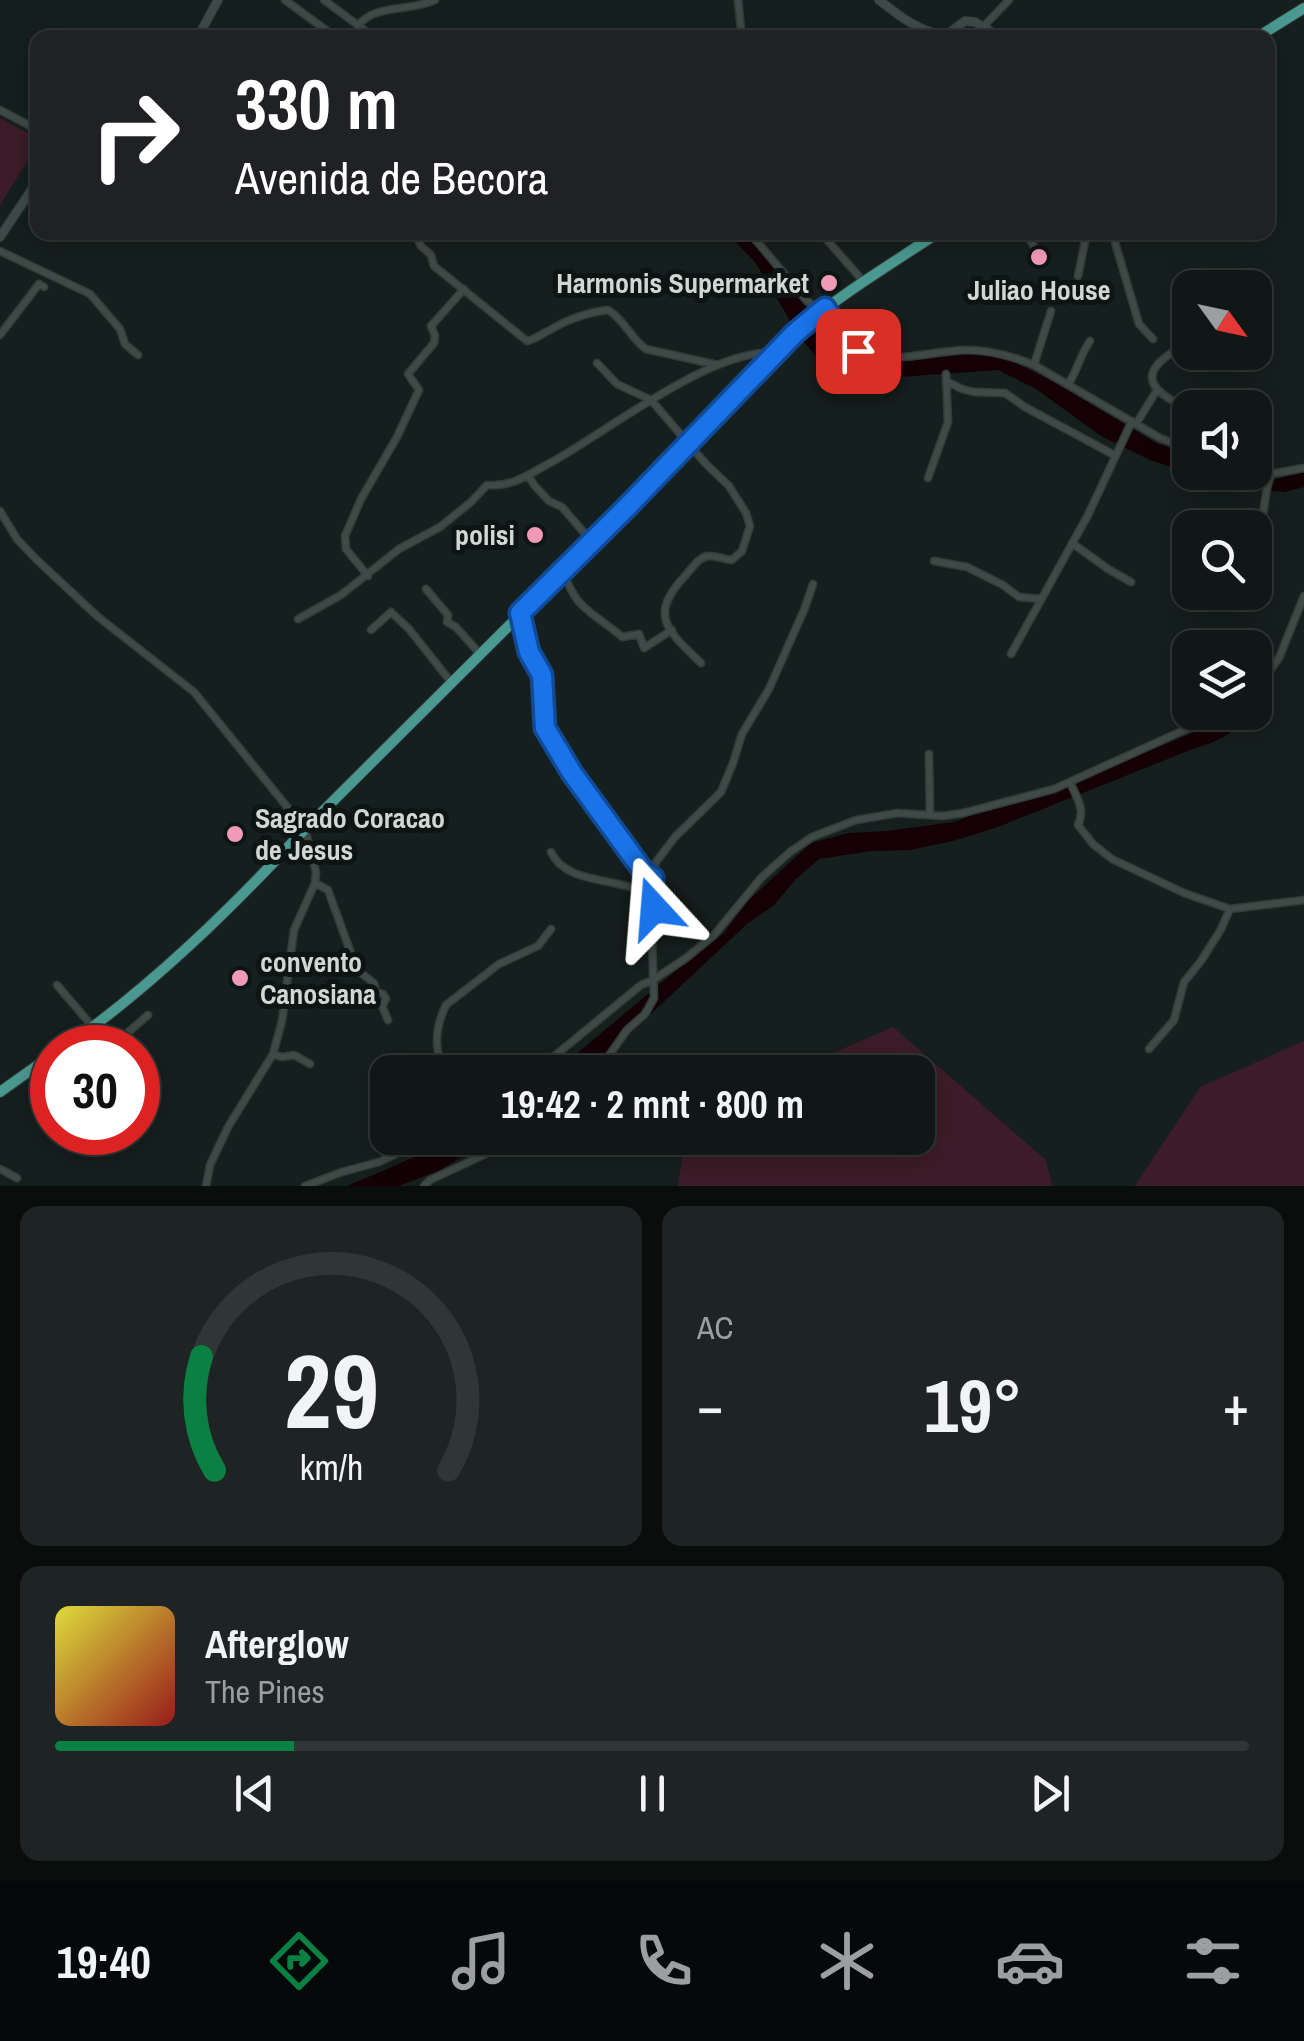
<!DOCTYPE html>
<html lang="id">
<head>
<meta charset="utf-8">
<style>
  :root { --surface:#101716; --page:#1e2423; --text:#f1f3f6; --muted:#9c9fa1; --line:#303635; --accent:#0b8043 }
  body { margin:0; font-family:"Archivo Narrow",sans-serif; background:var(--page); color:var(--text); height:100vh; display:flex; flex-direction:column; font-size:38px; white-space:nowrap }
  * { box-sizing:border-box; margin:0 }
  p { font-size:32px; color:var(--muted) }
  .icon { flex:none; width:55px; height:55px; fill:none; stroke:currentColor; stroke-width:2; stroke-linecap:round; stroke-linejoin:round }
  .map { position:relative; height:1186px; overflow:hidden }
  .side { display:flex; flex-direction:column; gap:20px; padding:20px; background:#090d0c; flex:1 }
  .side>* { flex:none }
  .hud { position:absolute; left:30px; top:30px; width:1245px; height:210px; border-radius:20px; box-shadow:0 5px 25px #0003,0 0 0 2px var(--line); background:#202124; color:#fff; overflow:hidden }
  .needle { width:65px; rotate:123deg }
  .fabs { position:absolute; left:1172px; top:270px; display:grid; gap:20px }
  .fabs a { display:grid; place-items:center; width:100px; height:100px; border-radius:20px; background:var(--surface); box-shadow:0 5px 25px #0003,0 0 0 2px var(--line); font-size:50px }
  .speed { position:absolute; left:30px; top:1025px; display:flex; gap:20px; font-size:50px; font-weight:700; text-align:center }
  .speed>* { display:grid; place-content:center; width:130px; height:130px; border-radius:50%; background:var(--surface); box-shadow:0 5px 25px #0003,0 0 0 2px var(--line); line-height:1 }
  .speed .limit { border:15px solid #d22; background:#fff; color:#111 }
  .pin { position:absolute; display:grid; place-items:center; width:85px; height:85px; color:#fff; margin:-42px; border-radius:20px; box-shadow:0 5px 15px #0006 }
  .me { position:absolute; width:110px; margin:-55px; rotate:341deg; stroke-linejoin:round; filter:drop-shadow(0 0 8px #0008) }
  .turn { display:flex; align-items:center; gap:35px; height:210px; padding:0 40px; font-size:45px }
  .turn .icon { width:130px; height:130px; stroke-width:2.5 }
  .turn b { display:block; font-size:70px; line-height:85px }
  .big { font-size:75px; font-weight:700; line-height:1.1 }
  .side .widget { flex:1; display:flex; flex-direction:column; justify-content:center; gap:15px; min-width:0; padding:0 35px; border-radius:20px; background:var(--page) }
  .side .dial { align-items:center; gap:0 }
  .dial svg { height:260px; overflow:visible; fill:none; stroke:var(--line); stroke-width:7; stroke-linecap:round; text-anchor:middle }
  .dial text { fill:var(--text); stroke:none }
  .song { display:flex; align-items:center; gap:30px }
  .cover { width:120px; height:120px; border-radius:15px; background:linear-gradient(135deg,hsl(60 70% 55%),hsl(0 70% 35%)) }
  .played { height:10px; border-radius:5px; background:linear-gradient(90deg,var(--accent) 20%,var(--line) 20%) }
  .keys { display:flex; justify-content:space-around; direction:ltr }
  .heat { display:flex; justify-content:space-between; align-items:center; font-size:55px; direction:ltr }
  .side .tiles { flex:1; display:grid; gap:20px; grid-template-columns:1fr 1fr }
  .widget:last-child { grid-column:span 2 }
  .trip { position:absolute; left:370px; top:1055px; width:565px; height:100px; border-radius:20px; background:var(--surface); box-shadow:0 5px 25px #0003,0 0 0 2px var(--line); font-weight:700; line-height:100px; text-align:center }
  .dock { display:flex; height:160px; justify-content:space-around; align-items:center; background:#060909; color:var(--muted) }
  .dock .icon { width:70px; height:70px }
  .dock .current { color:var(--accent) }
  .dock b { font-size:45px; color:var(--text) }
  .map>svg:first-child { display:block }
  .green { fill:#3c1c28 }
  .water { fill:#140005 }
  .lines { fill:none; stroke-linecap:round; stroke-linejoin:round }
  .minor-casing { stroke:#333a38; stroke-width:9 }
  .tertiary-casing { stroke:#333a38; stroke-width:10 }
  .primary-casing { stroke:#333a38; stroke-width:12 }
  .minor { stroke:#3f4a48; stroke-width:6 }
  .tertiary { stroke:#3f4a48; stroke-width:8 }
  .primary { stroke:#4a9990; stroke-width:10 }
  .route-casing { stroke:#114b97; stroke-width:25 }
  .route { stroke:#1a73e8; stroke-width:18 }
  .poi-dot { fill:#f09ab7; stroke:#0c1514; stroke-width:4 }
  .labels { text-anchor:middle; stroke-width:10; stroke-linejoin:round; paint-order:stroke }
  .poi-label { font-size:28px; font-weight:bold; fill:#d0d7d5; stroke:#0c1514; text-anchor:end }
</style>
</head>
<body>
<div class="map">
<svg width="1304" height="1186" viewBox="0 0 1304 1186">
  <rect width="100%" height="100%" fill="#151f1d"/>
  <path class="green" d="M0,118L37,138L38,144L0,205Z
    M893,1027L1046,1160L1052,1186H678L685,1138H918V1072H789Z
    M1304,1041V1186H1135L1200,1087Z"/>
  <path class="water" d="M727,233H745L797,296L811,309L828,344L845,352L909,361L977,353L1014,362L1054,382L1158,444L1190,454V472L1251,473L1272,480L1304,472V487L1284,492L1231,487L1150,460L1101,436L1036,389L998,370L872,379L846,376L819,359L801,339L755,262Z
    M1227,713H1254C1235,733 1217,742 1190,750L998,827L953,841L910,850L872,851L819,859L796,879L773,906L748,923L622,1041L581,1072H555L662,982L724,933L748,901L811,843L849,833L887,831L954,822L1166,744L1216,723Z
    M459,1138H493L440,1170L399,1186H347Z"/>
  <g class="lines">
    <g class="minor-casing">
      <path id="minor" d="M285,0L337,38
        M324,0L375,38
        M738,0L742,38
        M358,25C378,3 410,12 435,0
        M984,26L1009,0
        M0,110L38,130
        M414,232L421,246L431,255L434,266L527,341C536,339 541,334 550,330C566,320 589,312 608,310C624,319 631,339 646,349L718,365
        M749,232L807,301L821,311
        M820,232L863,281
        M1025,232L1035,248
        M1112,232L1139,324L1153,339
        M0,251L90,294L120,329L125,344L138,355
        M1078,276L1087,232
        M826,309C833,322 839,339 851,347C883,369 932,350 966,350C990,350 1012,356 1034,365L1160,438L1190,449
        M0,335L39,284L44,287
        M1186,342C1177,350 1159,359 1154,370C1144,389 1177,404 1190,408
        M597,363L617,384L651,400L706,464L729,486L746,513L750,526L742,551L732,560C724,560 716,555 708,556C698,557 691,570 684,577C648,616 668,631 701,663
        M1034,365L1051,311
        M946,381L962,389L974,392L1005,393L1025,407L1116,456
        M1068,384C1078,370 1080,355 1090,341
        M1136,424L1157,390
        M1255,470L1271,474L1304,468
        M528,475L534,485L549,501L562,507L592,542
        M928,478L948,422L946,374
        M0,511L17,539L36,559L97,616L194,692L305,829L316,872L315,883L294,930L282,1021L273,1054L228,1127L210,1165L206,1186
        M1262,521L1267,488L1271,474
        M1072,543L1108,569L1131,582
        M934,561L967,567L1003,585L1019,597L1041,599
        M563,573C568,583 572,595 580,603C592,616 609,625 622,637L639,634L644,648L672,630
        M368,576L346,549L345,536L361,499L397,437L419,390L408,374L434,343L435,336L431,326L464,289
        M426,589L448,615L447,622L456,627L480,654
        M521,614L529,651L542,675L545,727L551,741L590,800L644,872L653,878
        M298,619L341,595L399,549L440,527L471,502L487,485C513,487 527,475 550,463C605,433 714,347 775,353
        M371,630L391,612L409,629L451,682
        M1011,654L1088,515L1132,421
        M1255,691L1279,658L1304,596
        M929,754L930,815
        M1070,782C1076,797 1086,809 1078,825L1093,844L1112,859L1184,893L1230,909L1304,900
        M551,852C565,882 608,878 636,889C643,892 649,898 655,903
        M315,883L328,890L357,970L374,983L376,992L383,994L386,999L382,1006L388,1020
        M57,985L92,1026
        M87,1033L93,1048
        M110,1048L148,1015
        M1149,1049L1174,1020L1184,982L1201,961L1220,931L1230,909
        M273,1054L282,1057L294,1055L310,1064
        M452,1072C430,1059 436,1025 446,1005L499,964L538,946L551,929
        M535,1072L641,985L653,980L686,958L714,935L761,878L790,852L812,837L856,820L898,813L942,816L963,813L1054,789L1224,712
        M601,1072L608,1057L627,1030L645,1014L654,998L652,941L654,908L657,896L651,887L656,862L675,837L721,792L733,763L742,734L769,689L804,610L813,584
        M138,1119L140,1121
        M0,1169L17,1178
        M305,1186L342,1172L379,1162L400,1152L419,1148L438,1138
        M424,1186L430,1180L488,1153L515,1138"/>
    </g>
    <g class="tertiary-casing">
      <path id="tertiary" d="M879,0C898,15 920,33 946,35L965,21L975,22L1002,38
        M194,38L200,33L218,0
        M0,237L38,180"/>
    </g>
    <g class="primary-casing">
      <path id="primary" d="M1256,38L1304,8
        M64,1048C153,985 231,909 305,829L628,507L795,333C839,295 890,265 939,232
        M0,1092L52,1055"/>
    </g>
    <use href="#minor" class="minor"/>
    <use href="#tertiary" class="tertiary"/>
    <use href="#primary" class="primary"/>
  </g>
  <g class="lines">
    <g class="route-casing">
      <path id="route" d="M654,908L657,896L652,887L653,878L644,872L572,773L545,728L542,675L529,652L520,613L628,506L795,333L825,308L846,343L858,351"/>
    </g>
    <use href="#route" class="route"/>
  </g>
  <g class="poi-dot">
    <circle cx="1039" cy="257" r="10"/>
    <circle cx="829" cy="283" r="10"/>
    <circle cx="535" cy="535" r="10"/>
    <circle cx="235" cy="834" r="10"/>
    <circle cx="240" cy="978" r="10"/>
  </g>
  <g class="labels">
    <g class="poi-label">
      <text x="809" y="293">Harmonis Supermarket</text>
      <text x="1039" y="300" text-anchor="middle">Juliao House</text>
      <text x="515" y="545">polisi</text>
      <text x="255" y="828" text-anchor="start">Sagrado Coracao<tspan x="255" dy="32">de Jesus</tspan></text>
      <text x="260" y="972" text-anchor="start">convento<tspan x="260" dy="32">Canosiana</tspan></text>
    </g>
  </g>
</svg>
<div class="fabs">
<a><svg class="needle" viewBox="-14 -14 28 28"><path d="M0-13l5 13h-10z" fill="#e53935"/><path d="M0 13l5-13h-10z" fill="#9c9fa1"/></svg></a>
<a><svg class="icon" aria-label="sound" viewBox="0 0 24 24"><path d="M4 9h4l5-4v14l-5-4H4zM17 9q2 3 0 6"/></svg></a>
<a><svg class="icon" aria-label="search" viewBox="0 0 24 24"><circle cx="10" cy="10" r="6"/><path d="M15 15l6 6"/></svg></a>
<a><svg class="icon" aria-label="layers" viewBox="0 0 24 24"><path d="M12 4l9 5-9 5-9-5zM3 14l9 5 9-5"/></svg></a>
</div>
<div class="speed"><div class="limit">30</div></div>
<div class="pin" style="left:858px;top:351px;background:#d93025"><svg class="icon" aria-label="arrive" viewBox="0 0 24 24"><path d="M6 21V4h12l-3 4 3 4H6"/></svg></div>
<svg class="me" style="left:654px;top:908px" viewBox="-20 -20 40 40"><path d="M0-17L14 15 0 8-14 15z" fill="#1a73e8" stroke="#fff" stroke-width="4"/></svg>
<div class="trip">19:42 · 2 mnt · 800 m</div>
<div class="hud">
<div class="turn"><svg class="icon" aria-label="right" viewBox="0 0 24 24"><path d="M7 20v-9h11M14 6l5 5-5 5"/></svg><div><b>330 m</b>Avenida de Becora</div></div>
</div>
</div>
<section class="side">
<div class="tiles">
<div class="widget dial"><svg viewBox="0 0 100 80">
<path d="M14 69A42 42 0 1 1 86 69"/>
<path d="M14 69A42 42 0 0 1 10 34" stroke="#0b8043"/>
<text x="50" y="56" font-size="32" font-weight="700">29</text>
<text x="50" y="72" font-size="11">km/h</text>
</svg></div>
<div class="widget"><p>AC</p>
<div class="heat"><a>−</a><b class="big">19°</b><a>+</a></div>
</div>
<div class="widget">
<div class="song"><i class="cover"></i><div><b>Afterglow</b><p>The Pines</p></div></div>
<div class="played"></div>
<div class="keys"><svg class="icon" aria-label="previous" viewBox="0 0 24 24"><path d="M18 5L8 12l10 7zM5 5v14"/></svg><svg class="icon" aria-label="pause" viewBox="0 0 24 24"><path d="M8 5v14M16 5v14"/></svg><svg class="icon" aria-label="next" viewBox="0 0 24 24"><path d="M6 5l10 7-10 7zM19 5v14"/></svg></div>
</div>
</div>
</section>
<nav class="dock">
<b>19:40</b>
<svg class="icon current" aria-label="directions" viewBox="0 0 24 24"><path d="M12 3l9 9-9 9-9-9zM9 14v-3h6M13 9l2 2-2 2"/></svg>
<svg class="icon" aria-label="music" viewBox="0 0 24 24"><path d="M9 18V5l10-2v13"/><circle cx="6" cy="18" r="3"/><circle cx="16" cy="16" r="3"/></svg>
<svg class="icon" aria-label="phone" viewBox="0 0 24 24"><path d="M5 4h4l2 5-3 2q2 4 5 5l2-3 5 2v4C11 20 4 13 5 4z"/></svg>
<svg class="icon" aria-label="climate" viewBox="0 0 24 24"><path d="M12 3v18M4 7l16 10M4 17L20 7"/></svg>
<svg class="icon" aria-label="car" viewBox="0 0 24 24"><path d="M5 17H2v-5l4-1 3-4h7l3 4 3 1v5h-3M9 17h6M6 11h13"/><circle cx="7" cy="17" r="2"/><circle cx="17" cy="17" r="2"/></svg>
<svg class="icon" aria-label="filters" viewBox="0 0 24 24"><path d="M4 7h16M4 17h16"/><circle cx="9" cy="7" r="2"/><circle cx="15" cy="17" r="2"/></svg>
</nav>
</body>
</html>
